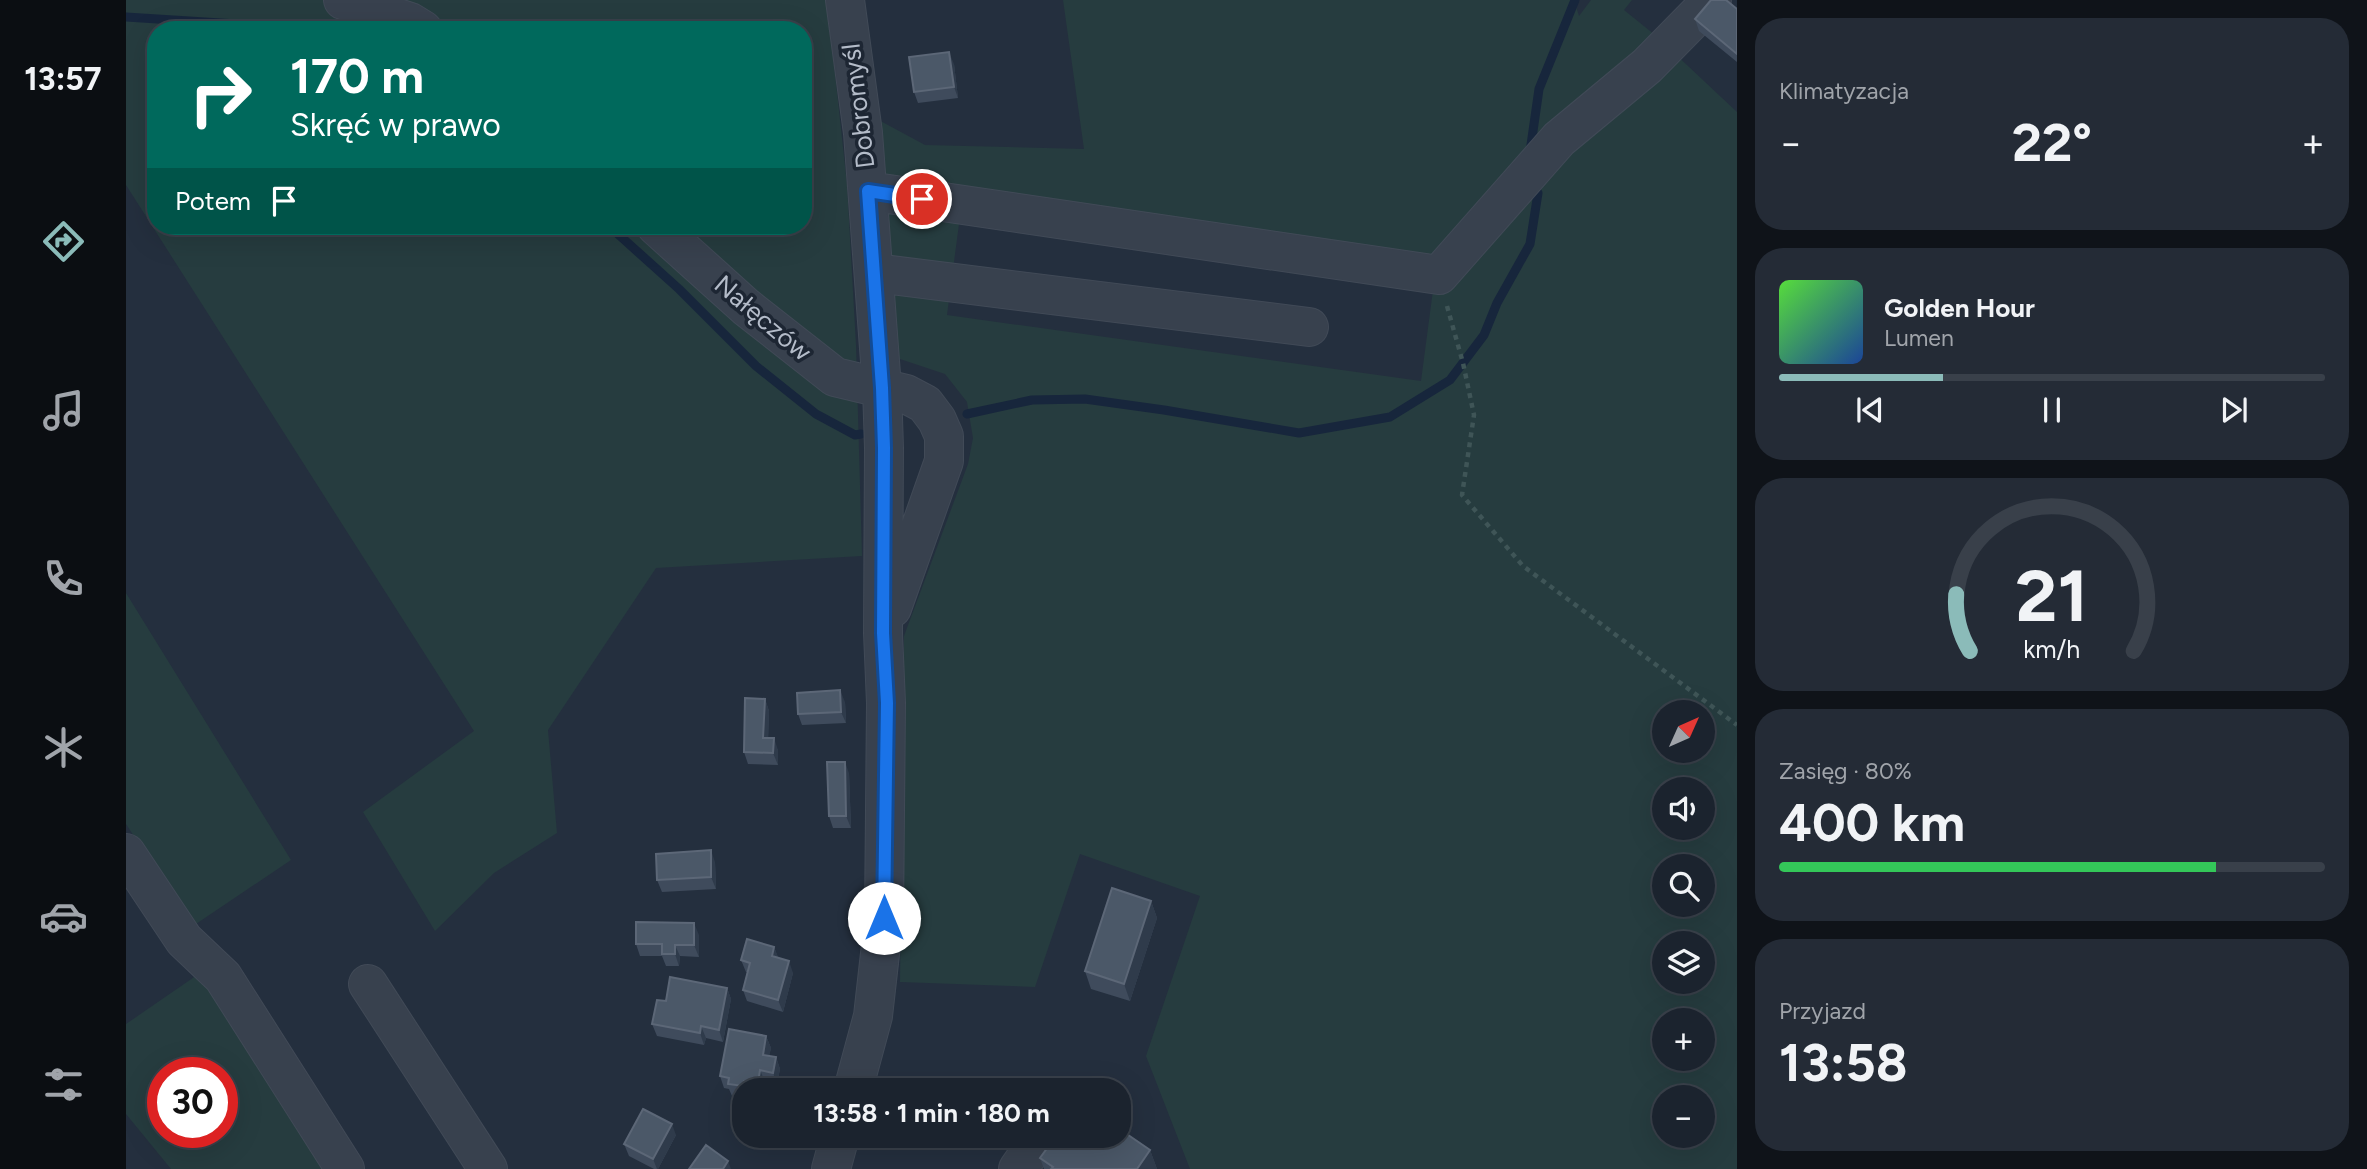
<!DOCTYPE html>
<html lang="pl">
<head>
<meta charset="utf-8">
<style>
  :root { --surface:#1b232e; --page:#242b36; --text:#f1f3f6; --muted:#a0a4aa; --line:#39404a; --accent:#8bbbb9 }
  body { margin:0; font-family:Figtree,sans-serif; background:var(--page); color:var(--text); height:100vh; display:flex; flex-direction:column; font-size:26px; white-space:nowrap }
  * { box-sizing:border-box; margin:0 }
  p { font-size:23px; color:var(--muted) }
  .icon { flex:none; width:38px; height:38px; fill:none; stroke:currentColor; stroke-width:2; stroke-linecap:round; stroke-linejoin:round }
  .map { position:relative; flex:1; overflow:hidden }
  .panel { display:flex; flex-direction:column; gap:18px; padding:18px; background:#0f1319; width:630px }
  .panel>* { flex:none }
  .hud { position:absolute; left:21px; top:21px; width:665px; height:214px; border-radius:28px; box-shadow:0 7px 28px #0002,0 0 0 2px var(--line); background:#00695c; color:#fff; overflow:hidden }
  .needle { width:46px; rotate:45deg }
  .tools { position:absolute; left:1526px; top:700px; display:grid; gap:14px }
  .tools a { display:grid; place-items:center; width:63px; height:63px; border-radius:50%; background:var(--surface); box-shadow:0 7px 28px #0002,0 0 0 2px var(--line); font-size:35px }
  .speed { position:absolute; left:21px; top:1057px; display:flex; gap:14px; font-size:35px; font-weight:700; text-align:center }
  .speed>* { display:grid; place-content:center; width:91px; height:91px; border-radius:50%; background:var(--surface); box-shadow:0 7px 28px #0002,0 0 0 2px var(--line); line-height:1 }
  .speed .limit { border:10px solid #d22; background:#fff; color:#111 }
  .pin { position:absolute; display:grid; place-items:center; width:60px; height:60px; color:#fff; margin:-30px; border:4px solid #fff; border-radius:50%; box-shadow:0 2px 7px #0007 }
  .me { position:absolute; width:77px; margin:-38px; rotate:0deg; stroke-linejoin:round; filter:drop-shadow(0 0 5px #0008) }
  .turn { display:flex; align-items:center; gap:24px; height:147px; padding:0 28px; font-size:32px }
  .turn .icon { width:91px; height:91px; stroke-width:2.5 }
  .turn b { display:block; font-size:49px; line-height:60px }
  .then { display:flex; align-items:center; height:66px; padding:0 28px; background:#0003; gap:14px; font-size:26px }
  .big { font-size:52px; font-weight:700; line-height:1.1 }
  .panel .card { flex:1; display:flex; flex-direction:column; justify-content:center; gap:10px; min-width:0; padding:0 24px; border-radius:28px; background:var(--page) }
  .panel .dial { align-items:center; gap:0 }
  .dial svg { height:182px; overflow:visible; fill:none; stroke:var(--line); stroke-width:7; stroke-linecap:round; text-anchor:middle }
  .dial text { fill:var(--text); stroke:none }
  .song { display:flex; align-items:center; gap:21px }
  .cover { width:84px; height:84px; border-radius:10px; background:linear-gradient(135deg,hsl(110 70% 55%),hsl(220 70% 35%)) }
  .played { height:7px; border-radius:4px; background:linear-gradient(90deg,var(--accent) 30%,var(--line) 30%) }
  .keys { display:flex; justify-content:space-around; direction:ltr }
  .heat { display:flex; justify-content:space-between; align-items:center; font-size:38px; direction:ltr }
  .charge { height:10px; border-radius:5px; background:linear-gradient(90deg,#34c759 80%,var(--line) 0) }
  .trip { position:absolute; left:606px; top:1078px; width:399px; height:70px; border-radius:28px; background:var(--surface); box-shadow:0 7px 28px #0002,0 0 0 2px var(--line); font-weight:700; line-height:70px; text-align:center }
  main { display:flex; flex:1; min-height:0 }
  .tabs { display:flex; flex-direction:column; width:126px; justify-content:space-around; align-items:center; background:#0b0e12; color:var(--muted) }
  .tabs .icon { width:49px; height:49px }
  .tabs .current { color:var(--accent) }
  .tabs b { font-size:32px; color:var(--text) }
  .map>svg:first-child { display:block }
  .green { fill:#263c3f; fill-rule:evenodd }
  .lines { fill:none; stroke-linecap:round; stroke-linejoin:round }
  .stream { stroke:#17263c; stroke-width:9 }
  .minor-casing { stroke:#414a57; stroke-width:40 }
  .path { stroke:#3f5557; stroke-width:4.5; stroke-dasharray:5 5; stroke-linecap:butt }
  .minor { stroke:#38414e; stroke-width:38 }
  .wall { fill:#3f4b5c }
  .shaded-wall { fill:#2f3b4b }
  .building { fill:#4b5868; stroke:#5c6777; stroke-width:2 }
  .route-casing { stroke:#114b97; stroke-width:18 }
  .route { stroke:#1a73e8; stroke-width:12 }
  .labels { text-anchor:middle; stroke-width:7; stroke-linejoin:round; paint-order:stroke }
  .street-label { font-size:26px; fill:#b4bcc9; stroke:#1d2633 }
</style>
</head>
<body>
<main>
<nav class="tabs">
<b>13:57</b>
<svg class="icon current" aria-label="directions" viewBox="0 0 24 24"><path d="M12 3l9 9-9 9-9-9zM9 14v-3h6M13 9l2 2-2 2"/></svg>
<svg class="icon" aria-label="music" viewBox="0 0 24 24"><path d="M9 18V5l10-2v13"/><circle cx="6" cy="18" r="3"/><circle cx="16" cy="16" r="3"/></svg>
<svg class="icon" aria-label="phone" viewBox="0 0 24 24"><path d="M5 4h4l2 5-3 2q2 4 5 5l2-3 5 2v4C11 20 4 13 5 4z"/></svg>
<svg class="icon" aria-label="climate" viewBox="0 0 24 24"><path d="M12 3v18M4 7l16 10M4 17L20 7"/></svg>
<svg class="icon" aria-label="car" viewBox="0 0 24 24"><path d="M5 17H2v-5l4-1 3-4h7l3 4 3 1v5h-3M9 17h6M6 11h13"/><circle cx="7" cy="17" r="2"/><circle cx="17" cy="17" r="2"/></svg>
<svg class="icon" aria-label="filters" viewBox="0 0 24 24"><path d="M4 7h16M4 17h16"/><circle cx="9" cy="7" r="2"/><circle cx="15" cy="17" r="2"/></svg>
</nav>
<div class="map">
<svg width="1611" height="1169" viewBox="0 0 1611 1169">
  <rect width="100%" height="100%" fill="#242f3e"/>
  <path class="green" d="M0,0H701L721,184L730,345L736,556L530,568L422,730L431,833L368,873L309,931L237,812L348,731L0,185ZM30,30H677V226H30Z
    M937,0H1448L1453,16L1465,0H1506L1498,10L1529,35L1611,112V1169H1064L1020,1056L1074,896L954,854L909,987L774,982L778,636L842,464L847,438L841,402L819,374L771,358L749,118L799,145L958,149ZM833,224L1307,290L1295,381L821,315ZM1538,712H1577V751H1538ZM1538,789H1577V828H1538ZM1538,866H1577V905H1538ZM1538,943H1577V982H1538ZM1538,1020H1577V1059H1538ZM1538,1097H1577V1136H1538Z
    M0,593L165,860L67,926L0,824Z
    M90,962L214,1169H45L0,1114V1024ZM37,1073H96V1132H37Z"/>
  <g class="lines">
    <path class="stream" d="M0,17L126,25L156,30
      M1404,152L1413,89L1449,0
      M483,226L553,289L630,366L690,414L729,435L735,434
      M841,414L906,400L959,399L1038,410L1173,433L1264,417L1324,380L1358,335L1371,303L1404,244L1412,193"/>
    <g class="minor-casing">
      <path id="minor" d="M217,0L284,22L297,30
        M719,0L737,133L756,388L758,448L757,633L760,703L758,918L747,1016L727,1090
        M742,191L1313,275L1433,139L1521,66L1586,0
        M530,226L620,307L709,377L780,394L799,404L811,420L818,436V461L766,608
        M749,273L1183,327
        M0,853L58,940L97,977L219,1169
        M242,984L362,1169
        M705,1169L714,1136
        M892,1169L915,1136"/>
    </g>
    <path class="path" d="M1321,306L1337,363L1348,415L1336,495L1397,566L1611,725"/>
    <use href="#minor" class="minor"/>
  </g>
  <path class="wall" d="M1611,9V62L1573,31L1569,19Z
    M828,64L832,98L792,103L788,92Z
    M639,699L643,711L642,738L652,750V765L622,764L618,752Z
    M719,702L720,723L676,725L672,714Z
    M723,773L725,828H707L703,816Z
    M589,862L590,889L536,892L531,880Z
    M1025,901L1031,918L1004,1001L965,989L959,971Z
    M573,935V957L554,956L553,966H540L536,956H514L510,944Z
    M648,947L652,958L667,973L657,1012L621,1001L617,990L621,972H620L615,960Z
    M601,988L605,999L597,1042L580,1038L578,1045L531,1036L526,1024L540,1001Z
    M640,1036L645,1048L643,1056L650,1057L654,1069L651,1084L639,1082L637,1090H618V1098L606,1096L603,1089L598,1088L594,1076Z
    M550,1135L532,1169H528L503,1156L498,1144Z
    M1024,1150L1031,1169H918L914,1158Z"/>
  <path class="shaded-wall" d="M823,52L828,64L832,98L828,87Z
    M714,690L719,702L720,723L715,712Z
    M639,699L643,711L642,749L637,738Z
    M648,738L652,750V765L647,753Z
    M719,762L723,773L725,828L720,816Z
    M585,850L589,862L590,889L585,877Z
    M1025,901L1031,918L1004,1001L998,984Z
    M568,923L573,935V957L568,945Z
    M549,945L554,956L553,966L549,954Z
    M648,947L653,959L646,956Z
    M663,961L667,973L657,1012L652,1000Z
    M601,988L605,999L597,1042L593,1030Z
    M575,1026L580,1038L578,1045L574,1033Z
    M640,1036L645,1048L641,1067L637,1055Z
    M650,1057L654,1069L651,1084L647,1073Z
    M634,1070L639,1082L637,1090H635L632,1083Z
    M618,1081L621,1090H618L617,1086Z
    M546,1124L550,1135L532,1169H531L527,1159Z
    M1024,1150L1031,1169H1011Z
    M602,1161L605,1169H597Z"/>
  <path class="building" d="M1585,0H1600L1611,9V54L1569,19Z
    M823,52L828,87L788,92L783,57Z
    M714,690L715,712L672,714L671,693Z
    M619,698L639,699L637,738H648L647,753L618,752Z
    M701,762H719L720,816H703Z
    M585,850V877L531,880L530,854Z
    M986,888L1025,901L998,984L959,971Z
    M510,922L568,923V945H549V954H536V944H510Z
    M621,939L648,947L646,956L663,961L652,1000L617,990L624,963L615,960Z
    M544,977L601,988L593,1030L575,1026L574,1033L526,1024L531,1000L540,1001Z
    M603,1029L640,1036L637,1055L650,1057L647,1073L634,1070L632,1083L618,1081L617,1086L602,1084L603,1078L594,1076Z
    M517,1109L546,1124L527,1159L498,1144Z
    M992,1128L1024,1150L1011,1169H925L927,1167L914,1158L930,1136H992Z
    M580,1145L602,1161L597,1169H563Z"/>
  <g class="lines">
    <g class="route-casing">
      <path id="route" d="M758,918L761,703L757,633L758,448L756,388L742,191L796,199"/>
    </g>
    <use href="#route" class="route"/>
  </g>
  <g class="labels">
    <g class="street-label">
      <text transform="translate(732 106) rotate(-97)" y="9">Dobromyśl</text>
      <text transform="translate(637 318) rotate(40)" y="9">Nałęczów</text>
    </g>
  </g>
</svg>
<div class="tools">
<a><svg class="needle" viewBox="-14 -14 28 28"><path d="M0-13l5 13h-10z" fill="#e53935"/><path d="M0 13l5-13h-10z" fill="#a0a4aa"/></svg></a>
<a><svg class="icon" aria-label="sound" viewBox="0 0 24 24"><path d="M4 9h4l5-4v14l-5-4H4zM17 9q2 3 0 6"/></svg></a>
<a><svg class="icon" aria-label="search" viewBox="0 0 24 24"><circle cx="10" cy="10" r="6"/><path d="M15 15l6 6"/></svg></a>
<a><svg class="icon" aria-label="layers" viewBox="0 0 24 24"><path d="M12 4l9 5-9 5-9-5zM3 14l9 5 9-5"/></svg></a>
<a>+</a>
<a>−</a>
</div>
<div class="speed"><div class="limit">30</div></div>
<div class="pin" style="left:796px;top:199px;background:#d93025"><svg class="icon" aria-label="arrive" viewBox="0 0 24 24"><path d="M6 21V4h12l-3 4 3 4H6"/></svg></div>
<svg class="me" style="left:758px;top:918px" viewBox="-20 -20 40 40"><circle r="19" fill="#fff"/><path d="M0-13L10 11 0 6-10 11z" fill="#1a73e8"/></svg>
<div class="trip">13:58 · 1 min · 180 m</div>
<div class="hud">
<div class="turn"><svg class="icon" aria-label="right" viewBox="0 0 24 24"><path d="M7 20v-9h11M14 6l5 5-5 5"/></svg><div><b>170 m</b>Skręć w prawo</div></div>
<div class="then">Potem<svg class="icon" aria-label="arrive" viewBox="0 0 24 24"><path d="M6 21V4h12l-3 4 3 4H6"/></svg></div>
</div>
</div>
<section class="panel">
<div class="card"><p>Klimatyzacja</p>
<div class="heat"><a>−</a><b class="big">22°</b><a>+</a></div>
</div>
<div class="card">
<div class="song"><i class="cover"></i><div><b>Golden Hour</b><p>Lumen</p></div></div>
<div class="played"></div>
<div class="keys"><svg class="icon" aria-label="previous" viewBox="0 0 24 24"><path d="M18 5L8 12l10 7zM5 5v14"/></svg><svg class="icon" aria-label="pause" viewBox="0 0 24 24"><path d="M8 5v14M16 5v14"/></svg><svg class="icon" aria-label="next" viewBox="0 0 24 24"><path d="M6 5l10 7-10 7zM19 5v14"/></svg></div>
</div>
<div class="card dial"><svg viewBox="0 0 100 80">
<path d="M14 69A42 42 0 1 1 86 69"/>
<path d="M14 69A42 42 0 0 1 8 44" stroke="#8bbbb9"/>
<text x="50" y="56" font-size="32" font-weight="700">21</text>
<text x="50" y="72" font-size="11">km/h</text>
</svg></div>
<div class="card"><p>Zasięg · 80%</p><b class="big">400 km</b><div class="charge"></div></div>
<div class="card"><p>Przyjazd</p><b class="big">13:58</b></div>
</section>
</main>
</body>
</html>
